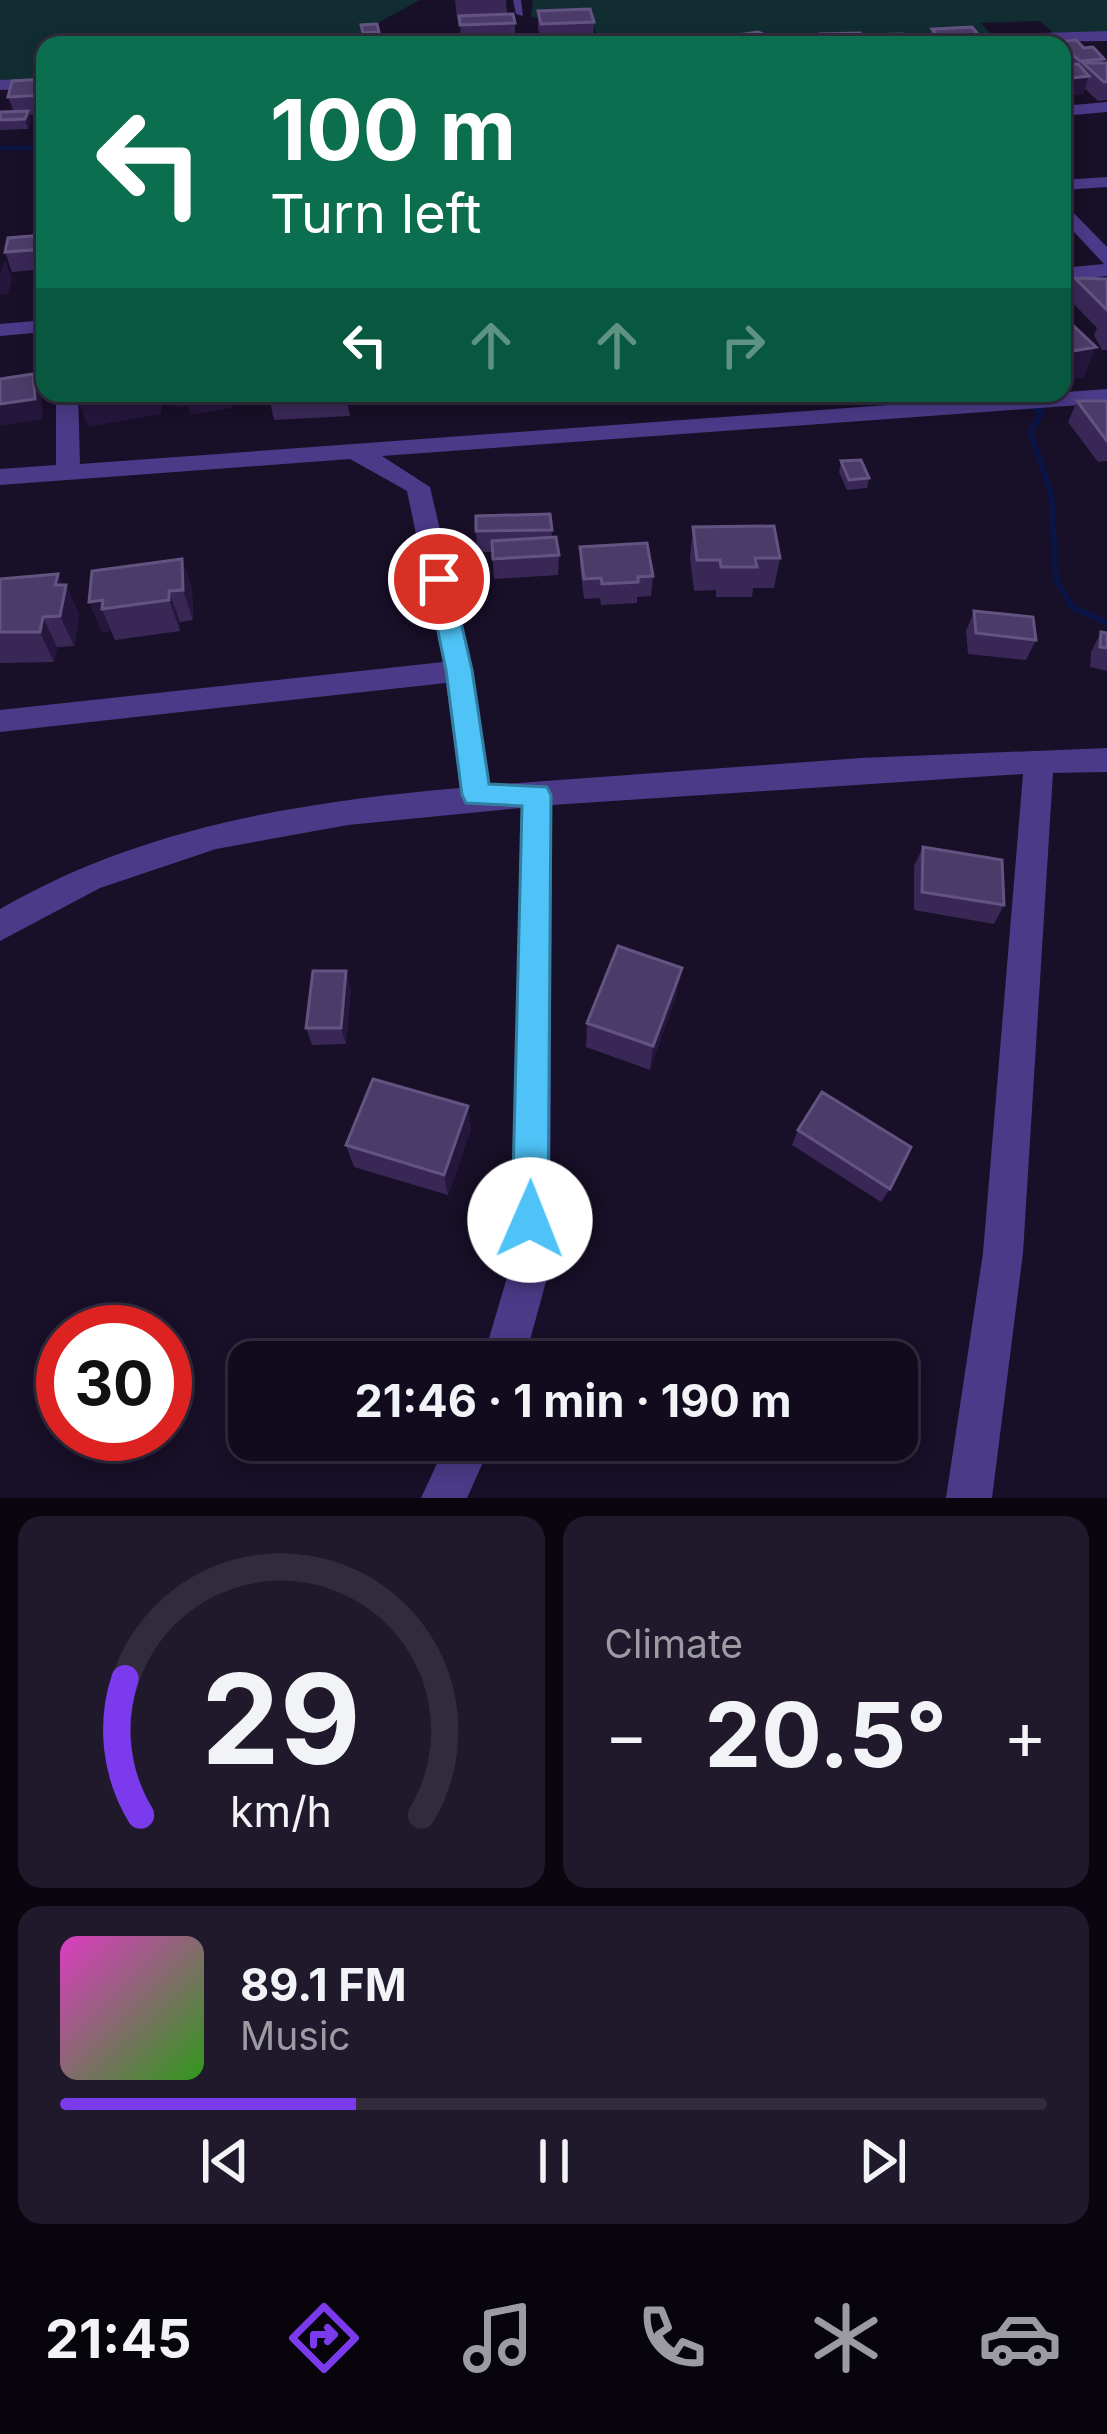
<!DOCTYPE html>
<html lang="en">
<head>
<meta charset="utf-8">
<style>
  :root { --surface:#120b1e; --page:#1f192b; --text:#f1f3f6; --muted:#9c9ba4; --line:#312b3c; --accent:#7c3aed }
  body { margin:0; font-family:Inter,sans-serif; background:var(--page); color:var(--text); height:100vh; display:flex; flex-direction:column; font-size:45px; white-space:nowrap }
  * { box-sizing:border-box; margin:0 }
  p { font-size:39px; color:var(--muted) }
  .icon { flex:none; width:66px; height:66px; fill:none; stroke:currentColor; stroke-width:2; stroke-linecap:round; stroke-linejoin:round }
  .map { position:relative; height:1498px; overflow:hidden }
  .sheet { display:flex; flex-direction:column; gap:18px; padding:18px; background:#0a0610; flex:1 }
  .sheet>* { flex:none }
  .hud { position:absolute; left:36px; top:36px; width:1035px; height:366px; border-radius:24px; box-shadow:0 6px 18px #0003,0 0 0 3px var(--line); background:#0b6e4f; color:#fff; overflow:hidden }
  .speed { position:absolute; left:36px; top:1305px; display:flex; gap:24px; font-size:60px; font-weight:700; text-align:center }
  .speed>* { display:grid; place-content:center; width:156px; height:156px; border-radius:50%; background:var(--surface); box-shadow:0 6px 18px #0003,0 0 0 3px var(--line); line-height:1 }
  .speed .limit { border:18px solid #d22; background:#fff; color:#111 }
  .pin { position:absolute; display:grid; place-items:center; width:102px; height:102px; color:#fff; margin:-51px; border:6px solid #fff; border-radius:50%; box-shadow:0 3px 12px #0007 }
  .me { position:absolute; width:132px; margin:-66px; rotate:1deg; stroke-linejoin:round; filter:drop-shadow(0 0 9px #0008) }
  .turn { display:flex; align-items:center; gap:42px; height:252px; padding:0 36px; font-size:54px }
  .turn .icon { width:156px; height:156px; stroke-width:2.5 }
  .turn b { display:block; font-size:84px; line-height:102px }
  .lanes { display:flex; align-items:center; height:114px; padding:0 36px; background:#0003; justify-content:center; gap:60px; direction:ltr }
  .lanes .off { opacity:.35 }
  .big { font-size:90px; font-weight:700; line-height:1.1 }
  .sheet .widget { flex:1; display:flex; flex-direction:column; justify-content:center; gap:18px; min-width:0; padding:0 42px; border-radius:24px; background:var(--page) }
  .sheet .dial { align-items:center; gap:0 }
  .dial svg { height:312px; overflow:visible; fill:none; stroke:var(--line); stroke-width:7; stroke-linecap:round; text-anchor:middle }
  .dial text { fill:var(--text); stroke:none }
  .song { display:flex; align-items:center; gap:36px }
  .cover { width:144px; height:144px; border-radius:18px; background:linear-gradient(135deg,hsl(310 70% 55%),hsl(110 70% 35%)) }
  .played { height:12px; border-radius:6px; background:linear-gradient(90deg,var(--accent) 30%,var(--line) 30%) }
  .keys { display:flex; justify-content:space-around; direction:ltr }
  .heat { display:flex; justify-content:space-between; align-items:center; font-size:66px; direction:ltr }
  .sheet .tiles { flex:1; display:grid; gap:18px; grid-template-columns:1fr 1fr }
  .widget:last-child { grid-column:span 2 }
  .trip { position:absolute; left:228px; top:1341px; width:690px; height:120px; border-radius:24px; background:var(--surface); box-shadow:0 6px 18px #0003,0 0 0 3px var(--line); font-weight:700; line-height:120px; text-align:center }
  .tabs { display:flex; height:192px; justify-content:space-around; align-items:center; background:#07040c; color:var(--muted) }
  .tabs .icon { width:84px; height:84px }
  .tabs .current { color:var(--accent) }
  .tabs b { font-size:54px; color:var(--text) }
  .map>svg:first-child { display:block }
  .green { fill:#122d32 }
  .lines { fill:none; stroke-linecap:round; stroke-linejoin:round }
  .stream-far1 { stroke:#0a1546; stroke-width:4.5 }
  .stream { stroke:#0a1546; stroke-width:6 }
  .lane { fill:#4a3a87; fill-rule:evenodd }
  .street { fill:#4a3a87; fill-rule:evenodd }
  .wall { fill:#392856 }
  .shaded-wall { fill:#24163c }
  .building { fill:#4b3b68; stroke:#635380; stroke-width:3 }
  .route { fill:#4fc3f7; stroke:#337fa1; stroke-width:3 }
</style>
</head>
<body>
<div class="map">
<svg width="1107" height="1498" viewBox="0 0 1107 1498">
  <rect width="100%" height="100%" fill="#180f28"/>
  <path class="green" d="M0,0H420L361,32L363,42L372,45H45V80L0,82Z
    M533,0H1107V31L1053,33L1040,21L981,23L993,36L772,45H513L600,41L592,24L531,17Z"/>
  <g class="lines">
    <path class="stream-far1" d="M0,148H45
      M1007,393L1035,408"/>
    <path class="stream" d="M1029,405L1042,412L1030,432L1051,492L1056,579L1072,607L1107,623"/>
    <path class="lane" d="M513,0H521L523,16L516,14Z"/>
    <path class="street" d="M1107,31V41L798,45L806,40Z
      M45,78V88L0,90V80Z
      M1107,102V112L1062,116V106Z
      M1107,177V187L1062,190V180Z
      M1062,201L1107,247V276L1062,280V268L1104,264L1062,219Z
      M45,320V332L0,336V324Z
      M1107,389V403L382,456L430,487L473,671L490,785L861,758L1107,748V772L1053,773L1023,1253L992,1498H946L983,1253L1023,774L552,805L550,1267L524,1362H482L510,1267L521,808L348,825L216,849L100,888L0,941V909C141,827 299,802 460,788L446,683L0,732V710L443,662L407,491L350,459L0,485V469L56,465V393H78L80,464Z
      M448,1440H493L467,1498H421Z"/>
  </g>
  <path class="wall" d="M455,0H506L507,14L515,23V40L461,42L460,19H457Z
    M538,11L594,22L593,39L541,41L538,28Z
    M377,24L380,40L364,42L361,25Z
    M932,29L981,38L979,45H928Z
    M821,34L865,41L867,35L911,45H820Z
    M1057,42L1084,48L1104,59L1102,63H1107V100L1098,101L1085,89L1083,94L1062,97V45H1057Z
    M45,79V114L29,115L31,120L28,129L0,130V112H14L8,97Z
    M45,235V269L12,272L5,252Z
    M1075,278L1107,279V350H1102L1094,335L1097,328L1068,298Z
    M268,393H346L350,416L274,420Z
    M467,393H504L485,398Z
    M1077,401H1107V461L1098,462L1068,422Z
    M841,461L869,478L867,488L847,490L839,472Z
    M550,514L552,537L559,555L558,575L494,579L492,552H477L476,531Z
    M693,527L780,558L774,588H753L752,597H716V590L694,591L690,558Z
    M580,547L653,576L651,596L637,597V603L601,605L600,598L584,599L580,567Z
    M182,559L192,589L193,620L180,622V631L115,640L111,631L102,632L89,602Z
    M58,574L62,585H66L79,615L74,646L57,647L54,662L0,663V579Z
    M974,611L1036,640L1026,660L968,654L966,631Z
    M1101,632L1107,633V671L1090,667L1091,652Z
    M923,847L1004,905L994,924L914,910V866Z
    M351,988L346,1044L312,1045L306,1028Z
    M677,993L650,1070L586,1047L587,1023Z
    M468,1106L471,1129L448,1195L354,1167L346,1145Z
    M798,1130L890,1189L881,1202L792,1145Z"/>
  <path class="shaded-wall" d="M1089,76L1083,94L1062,97V79Z
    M28,111L31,120L28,129L25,119Z
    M5,259L12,279L8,294L0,295V274Z
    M1096,347L1084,377L1062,381V353Z
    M33,374L41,395L43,419L0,426V404Z
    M96,393H165L161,414L88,427L77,396Z
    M172,393H230L232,408L191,415L188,406L176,408Z
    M485,393H504L485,398Z
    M797,393H838L796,401Z
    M182,559L192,589L193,620L183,590Z
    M58,574L65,591L66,585L79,615L74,646L60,616L55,585Z
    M169,591L180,622V631L169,600Z
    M103,600L102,609L111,631L102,632L89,602Z
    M43,617L57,647L54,662L40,632Z
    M682,968L677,993L650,1070L653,1046Z
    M346,971L351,988L346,1044L341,1028Z
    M468,1106L471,1129L448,1195L444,1175Z"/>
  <path class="building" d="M590,9L594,22L541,24L538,11Z
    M513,14L515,23L460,25L459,16Z
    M377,24L379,32L363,33L361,25Z
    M972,27L981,38L940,40L932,29Z
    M758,32L770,37L775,45H722L718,38Z
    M860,33L868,44L828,45L821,34Z
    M903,34L911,45H873L867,35Z
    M1076,40L1084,48L1093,47L1104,59L1080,61L1057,42Z
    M1083,63H1107V82H1104Z
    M1078,64L1089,76L1062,79V65Z
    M45,79L44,95L8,97L12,81Z
    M28,111L25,119L0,120V112Z
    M45,235V249L5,252L8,238Z
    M1075,278L1107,279V310Z
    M1062,315L1096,347L1062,353Z
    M33,374L35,399L0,404V379Z
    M1077,401H1107V441Z
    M861,460L869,478L849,480L841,461Z
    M550,514L552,530L476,531V516Z
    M774,526L780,558H755L757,567H721L720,560H697L693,527Z
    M556,537L559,555L493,559L492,541Z
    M647,543L653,576L638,577V582L602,584L601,578L584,579L580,547Z
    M182,559L183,590L169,591V600L102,609L103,600L89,602L92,571Z
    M58,574L55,585H66L60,616L43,617L40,632H0V579Z
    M974,611L1033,617L1036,640L976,633Z
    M1101,632L1107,633V648L1100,647Z
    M923,847L1002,860L1004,905L922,892Z
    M618,946L682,968L653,1046L587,1023Z
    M313,971H346L341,1028H306Z
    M373,1079L468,1106L444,1175L346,1145Z
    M822,1092L911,1147L890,1189L798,1130Z"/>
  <path class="route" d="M439,570L451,579L472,670L489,784L547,787L551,795L548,1220L543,1233L530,1238L518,1233L512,1220L522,806L466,803L462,795L446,670L427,579Z"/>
</svg>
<div class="speed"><div class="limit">30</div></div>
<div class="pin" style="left:439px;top:579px;background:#d93025"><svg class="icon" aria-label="arrive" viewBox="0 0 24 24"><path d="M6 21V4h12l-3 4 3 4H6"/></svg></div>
<svg class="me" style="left:530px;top:1220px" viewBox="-20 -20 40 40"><circle r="19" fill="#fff"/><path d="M0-13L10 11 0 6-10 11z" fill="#4fc3f7"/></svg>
<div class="trip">21:46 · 1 min · 190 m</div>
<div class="hud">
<div class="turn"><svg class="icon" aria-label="left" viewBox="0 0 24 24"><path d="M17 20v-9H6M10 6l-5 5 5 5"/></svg><div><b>100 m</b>Turn left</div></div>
<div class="lanes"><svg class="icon" aria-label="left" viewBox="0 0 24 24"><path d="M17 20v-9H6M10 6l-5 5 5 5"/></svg><svg class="icon off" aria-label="ahead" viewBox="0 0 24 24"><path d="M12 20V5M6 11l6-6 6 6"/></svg><svg class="icon off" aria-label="ahead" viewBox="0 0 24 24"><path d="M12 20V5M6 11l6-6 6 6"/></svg><svg class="icon off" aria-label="right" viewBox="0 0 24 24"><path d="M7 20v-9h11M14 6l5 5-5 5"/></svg></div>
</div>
</div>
<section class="sheet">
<div class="tiles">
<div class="widget dial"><svg viewBox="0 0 100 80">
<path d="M14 69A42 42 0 1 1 86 69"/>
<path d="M14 69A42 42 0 0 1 10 34" stroke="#7c3aed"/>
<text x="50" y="56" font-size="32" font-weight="700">29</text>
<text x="50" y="72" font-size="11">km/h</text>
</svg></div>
<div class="widget"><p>Climate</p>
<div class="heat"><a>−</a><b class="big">20.5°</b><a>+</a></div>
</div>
<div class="widget">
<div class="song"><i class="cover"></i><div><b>89.1 FM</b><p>Music</p></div></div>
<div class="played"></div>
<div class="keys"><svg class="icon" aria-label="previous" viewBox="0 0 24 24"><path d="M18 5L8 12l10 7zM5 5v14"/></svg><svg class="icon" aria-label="pause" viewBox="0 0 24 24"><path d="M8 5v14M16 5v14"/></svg><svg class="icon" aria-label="next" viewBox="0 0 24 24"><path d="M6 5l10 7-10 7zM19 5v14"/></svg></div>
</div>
</div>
</section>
<nav class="tabs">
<b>21:45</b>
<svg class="icon current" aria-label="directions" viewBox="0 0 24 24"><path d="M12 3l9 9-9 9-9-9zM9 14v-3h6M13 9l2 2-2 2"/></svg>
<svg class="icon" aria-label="music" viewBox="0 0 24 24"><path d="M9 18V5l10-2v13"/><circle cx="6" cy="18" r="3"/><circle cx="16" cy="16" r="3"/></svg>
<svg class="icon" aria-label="phone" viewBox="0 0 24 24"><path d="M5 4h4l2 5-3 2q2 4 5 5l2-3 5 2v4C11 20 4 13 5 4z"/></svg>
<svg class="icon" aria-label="climate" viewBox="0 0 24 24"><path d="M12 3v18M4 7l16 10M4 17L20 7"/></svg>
<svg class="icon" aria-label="car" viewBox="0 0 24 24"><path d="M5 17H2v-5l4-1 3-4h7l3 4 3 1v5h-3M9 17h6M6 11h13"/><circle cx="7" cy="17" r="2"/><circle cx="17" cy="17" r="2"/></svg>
</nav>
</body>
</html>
